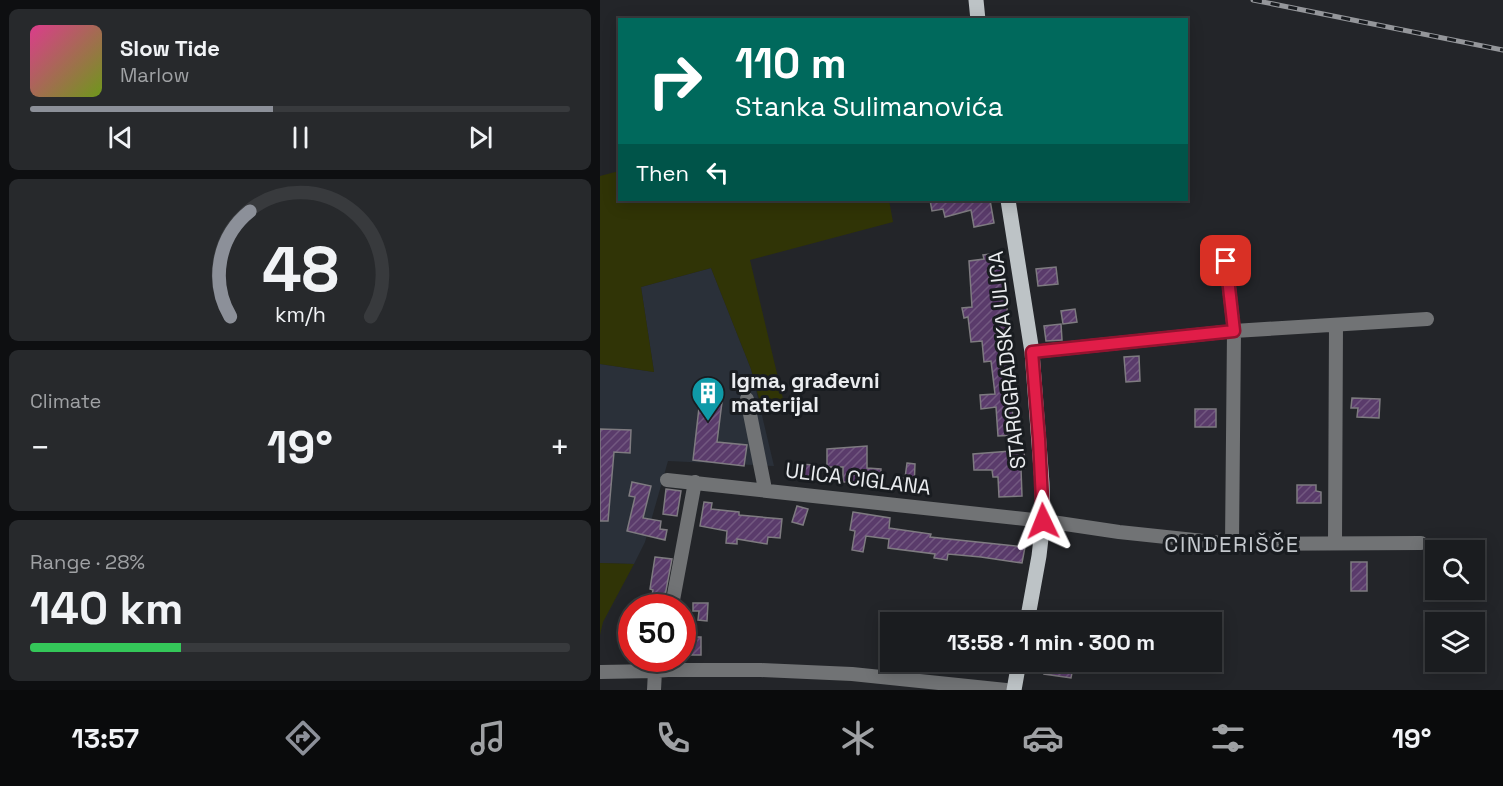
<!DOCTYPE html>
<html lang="en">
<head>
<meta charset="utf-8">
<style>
  :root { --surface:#1a1c1f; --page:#27292c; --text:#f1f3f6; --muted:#9fa1a4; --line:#383a3d; --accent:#8c9099 }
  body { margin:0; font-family:"Space Grotesk",sans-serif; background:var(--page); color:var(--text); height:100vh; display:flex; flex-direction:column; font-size:22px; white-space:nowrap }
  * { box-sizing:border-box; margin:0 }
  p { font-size:20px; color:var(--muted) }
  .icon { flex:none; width:33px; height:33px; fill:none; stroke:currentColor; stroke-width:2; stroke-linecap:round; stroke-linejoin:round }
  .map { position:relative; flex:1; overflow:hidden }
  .panel { display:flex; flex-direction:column; gap:9px; padding:9px; background:#0e0f11; width:600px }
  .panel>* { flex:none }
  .banner { position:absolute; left:18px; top:18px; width:570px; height:183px; border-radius:0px; box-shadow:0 3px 15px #0003,0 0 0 2px var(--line); background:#00695c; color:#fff; overflow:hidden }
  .buttons { position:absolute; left:825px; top:540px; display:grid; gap:12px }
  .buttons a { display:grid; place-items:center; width:60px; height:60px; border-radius:0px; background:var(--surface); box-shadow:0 3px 15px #0003,0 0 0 2px var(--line); font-size:30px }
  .speed { position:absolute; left:18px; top:594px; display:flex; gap:12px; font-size:30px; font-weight:700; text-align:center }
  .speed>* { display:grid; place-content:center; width:78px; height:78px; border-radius:50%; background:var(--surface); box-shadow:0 3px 15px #0003,0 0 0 2px var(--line); line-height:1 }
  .speed .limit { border:9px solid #d22; background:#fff; color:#111 }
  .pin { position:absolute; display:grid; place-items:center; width:51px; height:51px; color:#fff; margin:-26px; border-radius:12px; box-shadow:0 3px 9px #0006 }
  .me { position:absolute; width:66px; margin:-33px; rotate:358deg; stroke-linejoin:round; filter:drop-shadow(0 0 4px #0008) }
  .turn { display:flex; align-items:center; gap:21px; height:126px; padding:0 18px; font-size:27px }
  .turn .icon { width:78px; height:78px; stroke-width:2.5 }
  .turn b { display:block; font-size:42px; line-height:51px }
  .then { display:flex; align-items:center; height:57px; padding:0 18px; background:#0003; gap:12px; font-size:22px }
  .big { font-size:45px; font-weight:600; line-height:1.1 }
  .panel .widget { flex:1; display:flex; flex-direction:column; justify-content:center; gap:9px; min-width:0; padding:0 21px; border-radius:9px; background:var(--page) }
  .panel .dial { align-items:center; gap:0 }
  .dial svg { height:156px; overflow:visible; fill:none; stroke:var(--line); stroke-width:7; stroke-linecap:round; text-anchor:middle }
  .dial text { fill:var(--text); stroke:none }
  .song { display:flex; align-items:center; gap:18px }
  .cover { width:72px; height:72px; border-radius:9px; background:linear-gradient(135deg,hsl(330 70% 55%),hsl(80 70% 35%)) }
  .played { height:6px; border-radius:3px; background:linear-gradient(90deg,var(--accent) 45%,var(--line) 45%) }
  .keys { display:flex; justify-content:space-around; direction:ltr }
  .heat { display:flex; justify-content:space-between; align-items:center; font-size:33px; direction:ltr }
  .charge { height:9px; border-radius:4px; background:linear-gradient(90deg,#34c759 28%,var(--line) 0) }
  .trip { position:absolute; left:280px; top:612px; width:342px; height:60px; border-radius:0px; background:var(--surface); box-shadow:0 3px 15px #0003,0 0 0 2px var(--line); font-weight:600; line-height:60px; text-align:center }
  .tab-bar { display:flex; height:96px; justify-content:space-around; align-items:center; background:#0a0b0c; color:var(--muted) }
  .tab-bar .icon { width:42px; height:42px }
  .tab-bar .selected { color:var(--accent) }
  .tab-bar b { font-size:27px; color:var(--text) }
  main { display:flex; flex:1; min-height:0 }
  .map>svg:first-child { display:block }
  .built { fill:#2a3039 }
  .grass { fill:#303406 }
  .building { fill:url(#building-hatch); stroke:#7e7b80; stroke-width:1.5 }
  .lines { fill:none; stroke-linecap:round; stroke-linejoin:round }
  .minor { stroke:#717375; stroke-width:14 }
  .major { stroke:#bdc3c6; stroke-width:15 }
  .rail-casing { stroke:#94969a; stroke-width:5 }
  .rail { stroke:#191c20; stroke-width:3; stroke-dasharray:9; stroke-linecap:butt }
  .route-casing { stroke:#92132f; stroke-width:15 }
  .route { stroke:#e11d48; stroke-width:10 }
  .labels { text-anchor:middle; stroke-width:6; stroke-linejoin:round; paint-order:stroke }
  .street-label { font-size:21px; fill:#eaecef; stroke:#191c20 }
  .poi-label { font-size:21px; font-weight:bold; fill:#eaecef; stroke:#191c20; text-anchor:start }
  .neighbourhood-label { font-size:22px; letter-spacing:1.5px; fill:#c4c8cd; stroke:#191c20 }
</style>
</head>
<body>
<main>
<section class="panel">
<div class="widget">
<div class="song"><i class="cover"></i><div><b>Slow Tide</b><p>Marlow</p></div></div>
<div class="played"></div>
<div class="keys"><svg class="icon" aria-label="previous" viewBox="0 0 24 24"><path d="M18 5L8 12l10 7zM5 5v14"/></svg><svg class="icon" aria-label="pause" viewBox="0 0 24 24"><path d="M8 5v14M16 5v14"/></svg><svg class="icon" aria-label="next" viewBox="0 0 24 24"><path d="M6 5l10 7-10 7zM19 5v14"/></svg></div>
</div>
<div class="widget dial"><svg viewBox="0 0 100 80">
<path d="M14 69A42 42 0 1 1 86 69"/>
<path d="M14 69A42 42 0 0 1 24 15" stroke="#8c9099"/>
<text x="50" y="56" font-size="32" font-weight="700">48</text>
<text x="50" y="72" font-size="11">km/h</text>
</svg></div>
<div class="widget"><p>Climate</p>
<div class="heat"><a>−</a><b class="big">19°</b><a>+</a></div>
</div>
<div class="widget"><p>Range · 28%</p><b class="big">140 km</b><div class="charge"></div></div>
</section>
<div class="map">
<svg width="903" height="690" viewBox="0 0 903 690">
  <defs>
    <pattern id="building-hatch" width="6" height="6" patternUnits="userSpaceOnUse" patternTransform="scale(1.5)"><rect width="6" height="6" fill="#5a3b6b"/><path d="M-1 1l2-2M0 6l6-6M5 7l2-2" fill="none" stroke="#725880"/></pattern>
  </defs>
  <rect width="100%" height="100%" fill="#232529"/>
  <path class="built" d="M111,268L151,369L174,466L68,461L45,542L34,564L0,563V364L54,372L41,287Z"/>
  <path class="grass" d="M19,171L20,200H289L293,222L150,260L185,407L162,410L151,369L111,268L41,287L54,372L0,364V176Z
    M0,563L34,564L3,622L0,635Z"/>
  <path class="building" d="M330,200H390L394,223L374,227L371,210L345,217L343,209L332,211Z
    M399,253L411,337L409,338L410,359L413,383L410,384L413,418H416L417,435L398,436L396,407L381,409L380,395L395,394L391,361L384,362L382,341L371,342L368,317L364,318L362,308L372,307L369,261L384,259L383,255Z
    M456,267L458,284L438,286L436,269Z
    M475,309L477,322L463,324L461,311Z
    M461,324L462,340L446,341L444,326Z
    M539,356L540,381L526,382L524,357Z
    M752,398L780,399L779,418L757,417L758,408H751Z
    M100,399L122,402L117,442L147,445L144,466L93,460Z
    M595,409H616V427H595Z
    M0,429L31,430L30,453L14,452L8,521H0Z
    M267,446V468L281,469L280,488L265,487L266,482H243V467H227V449Z
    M424,450L425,468L421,469L422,496L399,497L398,477H393L392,470H374L373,454Z
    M307,463L315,464L314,488L297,487L298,478H305Z
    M198,464L214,465L213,481L197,479Z
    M32,482L51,486L43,518L61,521L60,529L67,530L65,540L27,531L35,497L29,496Z
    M697,485H716V491L721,492V503H697Z
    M66,489L81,491L77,516L63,514Z
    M104,502L112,503L111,509L139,512V515L182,519L180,538L168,537L167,544L137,539V544L126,543L127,531L100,526Z
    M197,506L208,509L203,525L192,522Z
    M253,512L290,518L289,528L331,534L330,537L425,547L422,563L381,557L348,554L347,560L334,558L335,554L288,548L289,539L266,536L263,552L252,550L255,531L250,530Z
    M55,557L72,559L64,601L51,600L53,590L50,589Z
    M751,562H767V591H751Z
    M93,603H108L107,621L98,620L99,611H93Z
    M86,637H101V655H85Z
    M446,662H474L471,678L444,674Z"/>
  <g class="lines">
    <path class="minor" d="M626,261L634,331L632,544
      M432,352L634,331L827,319
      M147,399L165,489
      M67,480L452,522L519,532L632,544L821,543
      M735,543L736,325
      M73,600L95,482
      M0,672L55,671
      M54,690L55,671L68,670H161L252,674L406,690"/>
    <path class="major" d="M376,0L378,20
      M408,200L432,352L442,483L443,521L439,556L427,622
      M414,690L419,662"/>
    <g class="rail-casing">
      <path id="rail" d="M653,0L903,50"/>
    </g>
    <use href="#rail" class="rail"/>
  </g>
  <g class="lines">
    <g class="route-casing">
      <path id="route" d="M443,521L439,439L432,352L634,331L626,261"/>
    </g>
    <use href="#route" class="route"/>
  </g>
  <defs>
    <g id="building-pin" transform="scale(1.725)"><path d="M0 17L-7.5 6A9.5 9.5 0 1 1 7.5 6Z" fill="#0f9aa8" stroke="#191c20"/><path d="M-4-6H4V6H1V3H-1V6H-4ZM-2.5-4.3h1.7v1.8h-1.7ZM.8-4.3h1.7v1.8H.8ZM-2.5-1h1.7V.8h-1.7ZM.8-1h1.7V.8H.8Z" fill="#fff"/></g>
  </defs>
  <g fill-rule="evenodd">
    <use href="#building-pin" x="108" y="393"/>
  </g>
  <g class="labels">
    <g class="street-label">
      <text transform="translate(407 360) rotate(-96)" y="7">STAROGRADSKA ULICA</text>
      <text transform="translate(258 479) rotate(7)" y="7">ULICA CIGLANA</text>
    </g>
    <g class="poi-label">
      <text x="131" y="388">Igma, građevni<tspan x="131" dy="24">materijal</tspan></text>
    </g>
    <g class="neighbourhood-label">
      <text x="632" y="552">CINDERIŠČE</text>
    </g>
  </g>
</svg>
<div class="buttons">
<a><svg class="icon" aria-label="search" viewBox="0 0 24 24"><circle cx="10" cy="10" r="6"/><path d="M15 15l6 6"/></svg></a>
<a><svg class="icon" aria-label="layers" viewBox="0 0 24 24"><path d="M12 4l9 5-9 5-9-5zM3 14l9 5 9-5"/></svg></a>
</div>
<div class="speed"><div class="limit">50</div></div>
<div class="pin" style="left:626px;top:261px;background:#d93025"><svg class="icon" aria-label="arrive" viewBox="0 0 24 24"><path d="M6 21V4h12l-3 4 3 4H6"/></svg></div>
<svg class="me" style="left:443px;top:521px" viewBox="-20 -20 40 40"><path d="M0-17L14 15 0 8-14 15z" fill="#e11d48" stroke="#fff" stroke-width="4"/></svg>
<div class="trip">13:58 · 1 min · 300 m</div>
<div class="banner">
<div class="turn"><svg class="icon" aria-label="right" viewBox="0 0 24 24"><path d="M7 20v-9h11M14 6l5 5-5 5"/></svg><div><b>110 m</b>Stanka Sulimanovića</div></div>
<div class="then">Then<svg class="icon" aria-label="left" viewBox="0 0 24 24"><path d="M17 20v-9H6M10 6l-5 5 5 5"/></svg></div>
</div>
</div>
</main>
<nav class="tab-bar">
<b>13:57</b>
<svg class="icon selected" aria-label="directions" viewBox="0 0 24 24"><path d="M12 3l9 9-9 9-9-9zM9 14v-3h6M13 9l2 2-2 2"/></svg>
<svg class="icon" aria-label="music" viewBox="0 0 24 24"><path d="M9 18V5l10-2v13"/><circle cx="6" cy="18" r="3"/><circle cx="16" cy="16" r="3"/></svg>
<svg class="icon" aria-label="phone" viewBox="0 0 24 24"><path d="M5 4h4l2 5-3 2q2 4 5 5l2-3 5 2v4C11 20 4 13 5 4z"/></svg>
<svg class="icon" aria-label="climate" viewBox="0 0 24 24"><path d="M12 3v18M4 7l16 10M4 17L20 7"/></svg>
<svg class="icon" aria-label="car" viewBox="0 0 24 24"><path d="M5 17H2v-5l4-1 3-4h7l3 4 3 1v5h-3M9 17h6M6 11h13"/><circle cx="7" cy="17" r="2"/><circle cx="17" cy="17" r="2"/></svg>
<svg class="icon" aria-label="filters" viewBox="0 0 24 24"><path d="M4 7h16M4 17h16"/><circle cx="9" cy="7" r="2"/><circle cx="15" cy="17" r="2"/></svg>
<b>19°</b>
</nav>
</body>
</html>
